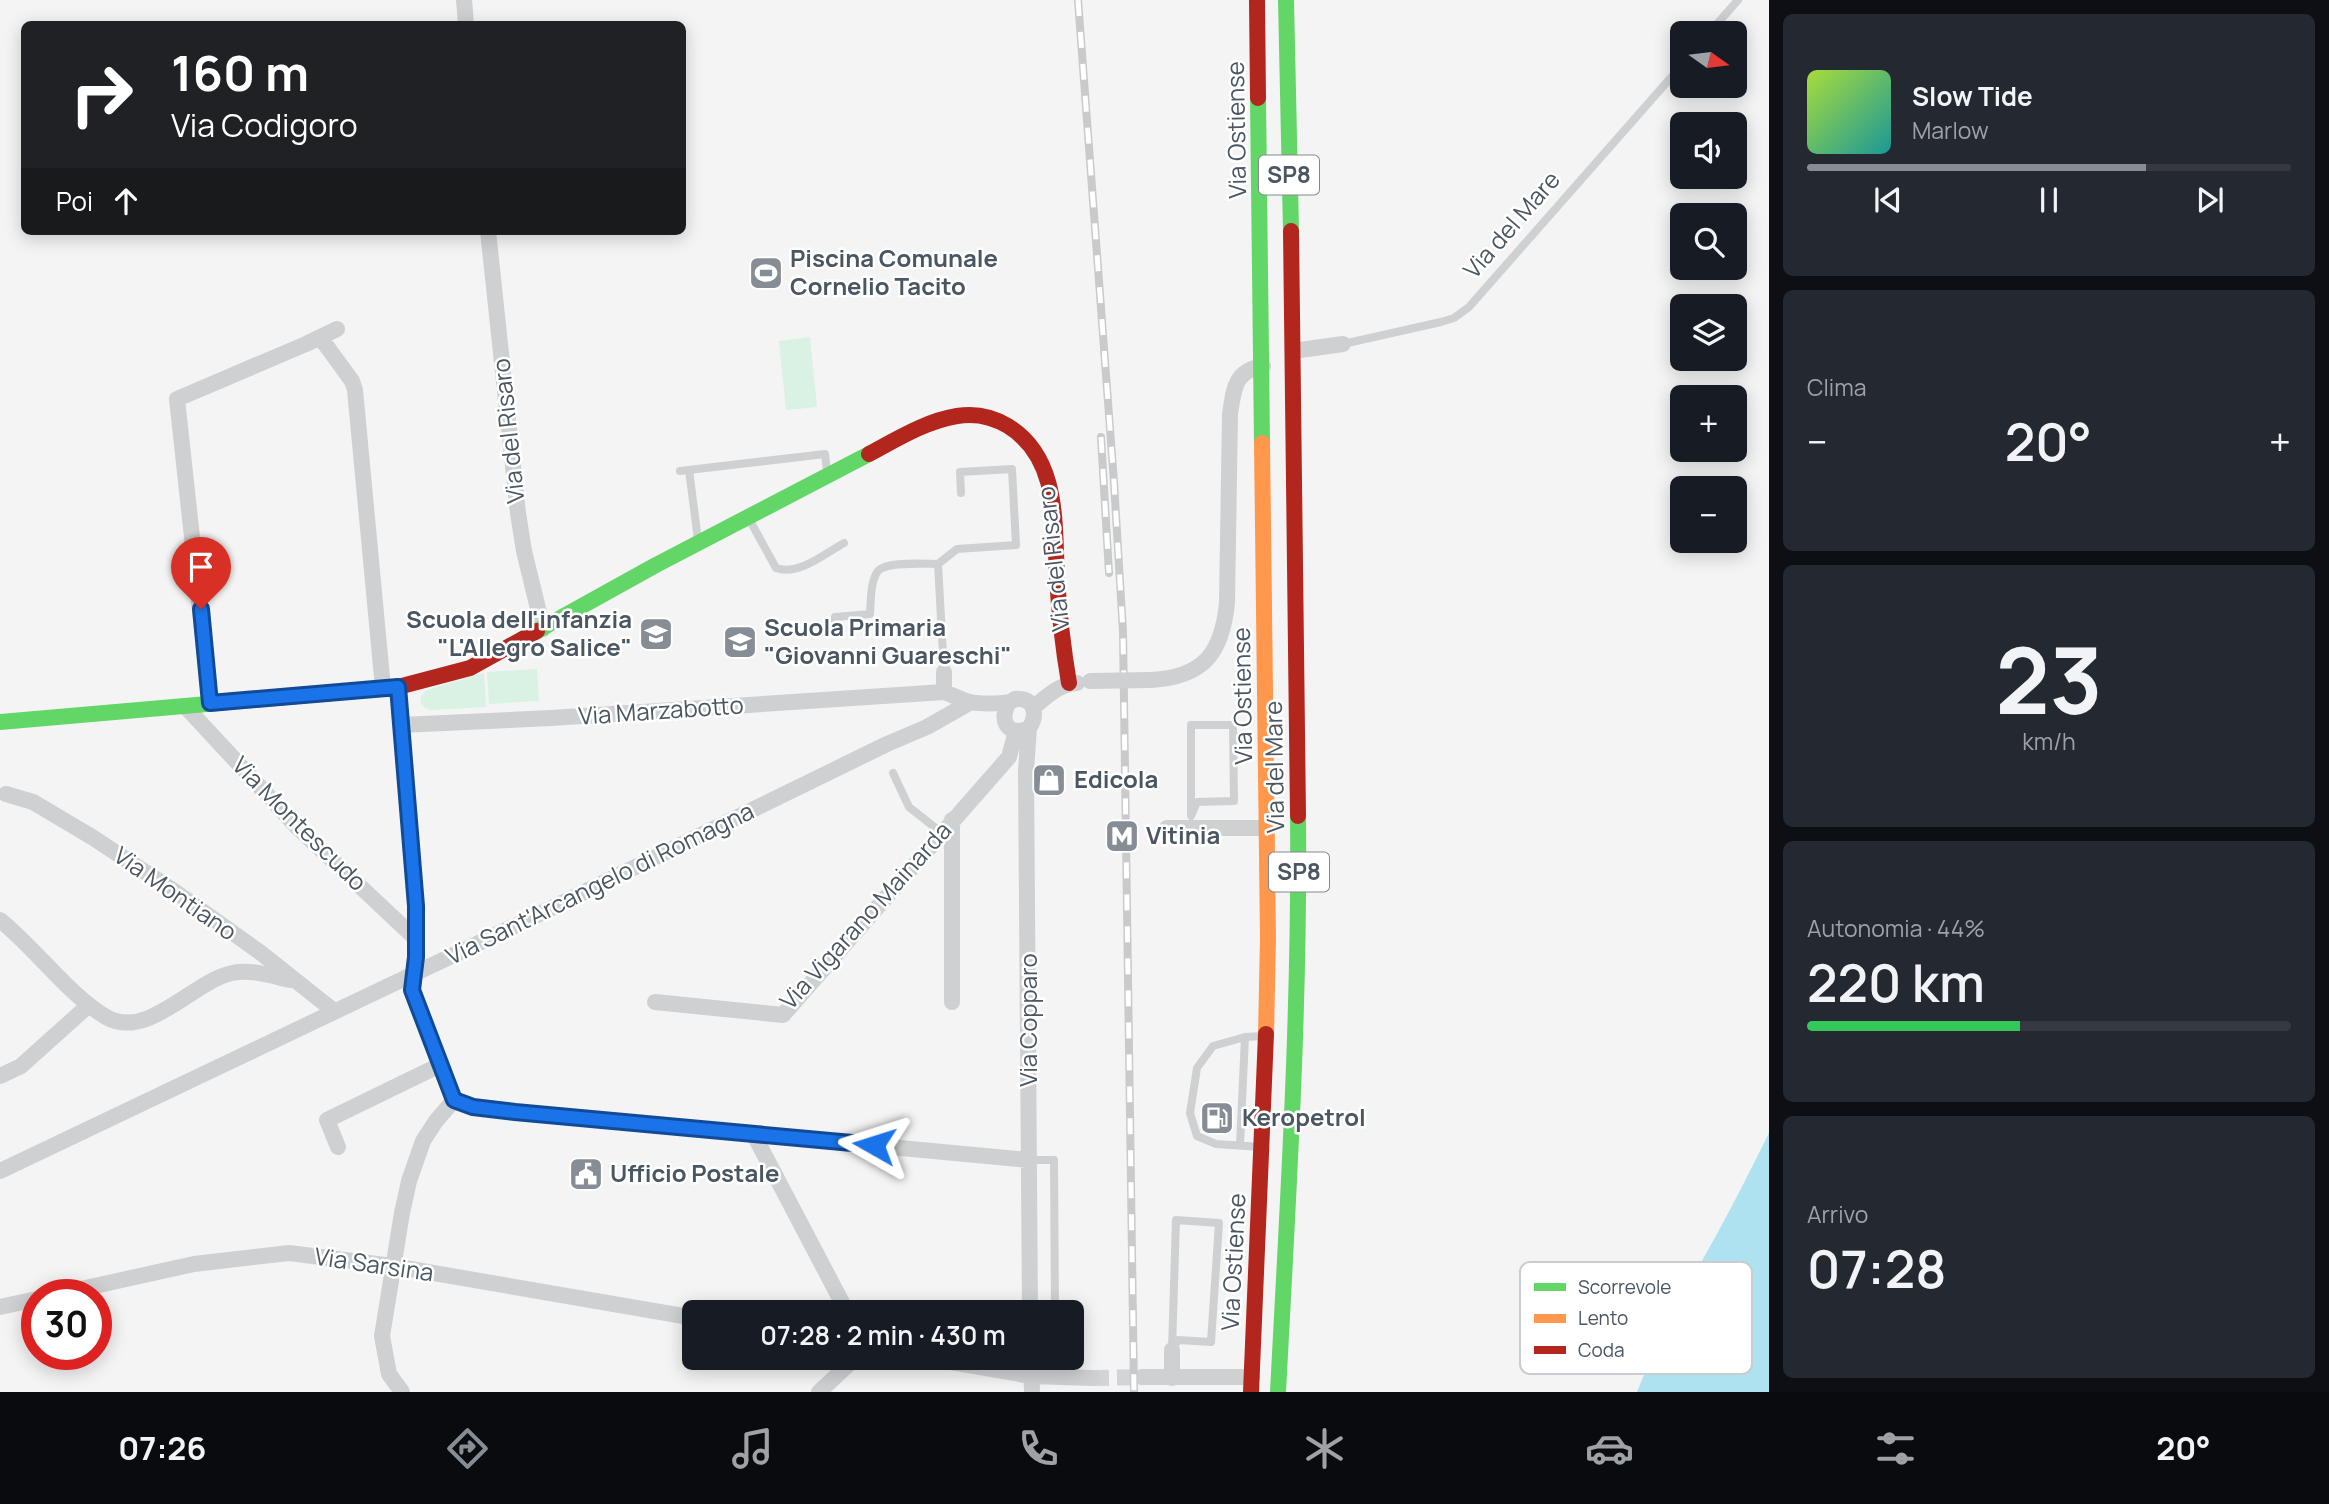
<!DOCTYPE html>
<html lang="it">
<head>
<meta charset="utf-8">
<style>
  :root { --surface:#171b24; --page:#242831; --text:#f1f3f6; --muted:#9ea1a6; --line:#363941; --accent:#868d94 }
  body { margin:0; font-family:Manrope,sans-serif; background:var(--page); color:var(--text); height:100vh; display:flex; flex-direction:column; font-size:26px; white-space:nowrap }
  * { box-sizing:border-box; margin:0 }
  p { font-size:23px; color:var(--muted) }
  .icon { flex:none; width:38px; height:38px; fill:none; stroke:currentColor; stroke-width:2; stroke-linecap:round; stroke-linejoin:round }
  .map { position:relative; flex:1; overflow:hidden }
  .sheet { display:flex; flex-direction:column; gap:14px; padding:14px; background:#0d0f14; width:560px }
  .sheet>* { flex:none }
  .top-card { position:absolute; left:21px; top:21px; width:665px; height:214px; border-radius:10px; box-shadow:0 4px 18px #0003; background:#202124; color:#fff; overflow:hidden }
  .needle { width:46px; rotate:104deg }
  .tools { position:absolute; left:1670px; top:21px; display:grid; gap:14px }
  .tools a { display:grid; place-items:center; width:77px; height:77px; border-radius:10px; background:var(--surface); box-shadow:0 4px 18px #0003; font-size:35px }
  .speed { position:absolute; left:21px; top:1279px; display:flex; gap:14px; font-size:35px; font-weight:700; text-align:center }
  .speed>* { display:grid; place-content:center; width:91px; height:91px; border-radius:50%; background:var(--surface); box-shadow:0 4px 18px #0003; line-height:1 }
  .speed .limit { border:10px solid #d22; background:#fff; color:#111 }
  .pin { position:absolute; display:grid; place-items:center; width:60px; height:60px; color:#fff; margin:-72px -30px; border-radius:50% 50% 50% 0; rotate:-45deg; box-shadow:0 0 7px #0007 }
  .pin .icon { rotate:45deg }
  .me { position:absolute; width:77px; margin:-38px; rotate:276deg; stroke-linejoin:round; filter:drop-shadow(0 0 5px #0008) }
  .turn { display:flex; align-items:center; gap:24px; height:147px; padding:0 35px; font-size:32px }
  .turn .icon { width:91px; height:91px; stroke-width:2.5 }
  .turn b { display:block; font-size:49px; line-height:60px }
  .then { display:flex; align-items:center; height:66px; padding:0 35px; background:#0003; gap:14px; font-size:26px }
  .big { font-size:52px; font-weight:600; line-height:1.1 }
  .sheet .widget { flex:1; display:flex; flex-direction:column; justify-content:center; gap:10px; min-width:0; padding:0 24px; border-radius:10px; background:var(--page) }
  .sheet .dial { align-items:center; gap:0 }
  .dial b { font-size:91px; line-height:1 }
  .song { display:flex; align-items:center; gap:21px }
  .cover { width:84px; height:84px; border-radius:10px; background:linear-gradient(135deg,hsl(80 70% 55%),hsl(180 70% 35%)) }
  .played { height:7px; border-radius:4px; background:linear-gradient(90deg,var(--accent) 70%,var(--line) 70%) }
  .keys { display:flex; justify-content:space-around; direction:ltr }
  .heat { display:flex; justify-content:space-between; align-items:center; font-size:38px; direction:ltr }
  .charge { height:10px; border-radius:5px; background:linear-gradient(90deg,#34c759 44%,var(--line) 0) }
  .trip { position:absolute; left:682px; top:1300px; width:402px; height:70px; border-radius:10px; background:var(--surface); box-shadow:0 4px 18px #0003; font-weight:600; line-height:70px; text-align:center }
  .dock { display:flex; height:112px; justify-content:space-around; align-items:center; background:#090b0e; color:var(--muted) }
  .dock .icon { width:49px; height:49px }
  .dock .current { color:var(--accent) }
  .dock b { font-size:32px; color:var(--text) }
  main { display:flex; flex:1; min-height:0 }
  .map>svg:first-child { display:block }
  .green { fill:#d9f2e3 }
  .water { fill:#aee2f0 }
  .lines { fill:none; stroke-linecap:round; stroke-linejoin:round }
  .street-tunnel { stroke:#d2d4d7; stroke-width:16; stroke-dasharray:16 8; stroke-linecap:butt }
  .lane { stroke:#ced0d2; stroke-width:8 }
  .street { stroke:#ced0d2; stroke-width:16 }
  .fast { stroke:#63d668; stroke-width:16 }
  .slow { stroke:#ff974d; stroke-width:16 }
  .jam { stroke:#b3261e; stroke-width:16 }
  .rail-casing { stroke:#c9cacc; stroke-width:8 }
  .rail { stroke:#fff; stroke-width:5; stroke-dasharray:16; stroke-linecap:butt }
  .street-bridge { stroke:#ced0d2; stroke-width:16 }
  .route-casing { stroke:#114b97; stroke-width:18 }
  .route { stroke:#1a73e8; stroke-width:12 }
  .labels { text-anchor:middle; stroke-width:5; stroke-linejoin:round; paint-order:stroke }
  .shield { fill:#fff; stroke:#808990; stroke-width:2 }
  .shield-label { font-size:23px; font-weight:bold; fill:#4a5661 }
  .street-label { font-size:24px; fill:#4a5661; stroke:#fff }
  .poi-label { font-size:24px; font-weight:bold; fill:#4a5661; stroke:#fff; text-anchor:start }
  .key { fill:#fff; stroke:#c9ccd0; stroke-width:2 }
  .key-label { font-size:19px; fill:#4a5661 }
</style>
</head>
<body>
<main>
<div class="map">
<svg width="1769" height="1392" viewBox="0 0 1769 1392">
  <rect width="100%" height="100%" fill="#f4f4f4"/>
  <path class="green" d="M810,337L817,407L786,410L779,341Z
    M537,669L539,701L489,704L487,672Z
    M484,673L486,707L431,710C420,708 416,697 427,690Z"/>
  <path class="water" d="M1769,1133V1392H1637C1659,1336 1688,1286 1717,1234C1735,1201 1752,1167 1769,1133Z"/>
  <g class="lines">
    <path class="street-tunnel" d="M1093,1378L1142,1377"/>
    <path class="lane" d="M1709,33L1738,0
      M1343,344L1441,322L1454,318L1469,307L1682,65
      M689,470L698,540
      M680,471L825,454L827,472
      M748,517L776,568C799,576 824,554 844,543
      M835,625V617L870,614C871,602 870,581 878,571C887,561 925,564 938,564
      M944,672L938,564L957,549L1016,545L1012,469L960,472L961,493
      M1191,725H1233L1234,801L1197,802L1191,816Z
      M893,773L909,807L942,833
      M1240,1145L1245,1037
      M1261,1147L1216,1144L1197,1136L1190,1113L1197,1068L1213,1046L1245,1037L1263,1036
      M1029,1160H1054L1055,1312
      M1176,1220L1219,1223L1211,1342L1178,1340L1172,1350Z"/>
    <path class="street" d="M464,0L466,24
      M488,231L518,513L524,551L543,629
      M320,337L352,381L355,390L383,688
      M1293,351L1343,344
      M944,672V692
      M1151,680C1204,677 1222,653 1227,603L1230,414C1234,389 1234,371 1263,366
      M398,687L416,906V957L412,990L454,1100L436,1121L423,1141L409,1181L402,1213L382,1336L389,1374L402,1392
      M210,703L177,399L306,344L337,329
      M185,706L298,828L416,939
      M1033,708C1046,697 1059,684 1077,683
      M401,725L551,718L944,692C952,695 962,700 970,702C980,704 999,704 1009,702C1017,700 1011,698 1020,699C1036,700 1037,717 1029,728C1008,738 998,720 1009,702
      M1029,728L1026,770L1030,1312
      M6,794L33,802L92,837L177,893L261,953L334,1011
      M1167,828H1267
      M0,920C35,948 69,995 106,1017C148,1041 193,981 232,973C251,969 272,976 290,980
      M655,1002L783,1015L1009,757L1016,731
      M952,1002V820
      M0,1076L21,1066L89,1005
      M454,1100L473,1107L537,1114L1029,1160
      M753,1133L847,1312
      M338,1147L327,1120L440,1065
      M0,1171L525,921L887,744L927,727L971,702
      M54,1295L194,1264L289,1253L393,1266L695,1318
      M0,1307L37,1299
      M928,1358L1031,1376L1093,1378
      M1031,1358L1032,1392
      M1142,1377H1252
      M1172,1378V1350
      M819,1392L848,1365L849,1358"/>
    <path class="fast" d="M1286,0L1291,231
      M1258,98L1262,443
      M537,631L656,565L869,454
      M0,722L275,698
      M1278,1392C1288,1200 1300,1008 1298,816"/>
    <path class="slow" d="M1262,443L1268,938L1266,1034"/>
    <path class="jam" d="M1257,0L1258,98
      M1291,231L1298,816
      M869,454C897,439 926,421 957,416C975,413 993,417 1008,426C1060,458 1054,524 1057,577C1059,612 1063,648 1069,683
      M275,698L398,687L470,668L537,631
      M1251,1392L1266,1034"/>
    <g class="rail-casing">
      <path id="rail" d="M1078,0L1114,482L1123,632L1134,1392
        M1101,437L1109,573"/>
    </g>
    <use href="#rail" class="rail"/>
    <path class="street-bridge" d="M1090,681L1151,680"/>
  </g>
  <g class="lines">
    <g class="route-casing">
      <path id="route" d="M201,609L210,703L398,687L416,906V957L412,990L454,1100L473,1107L515,1112L874,1145"/>
    </g>
    <use href="#route" class="route"/>
  </g>
  <defs>
    <g id="stadium-square" transform="scale(1.75)"><rect x="-9" y="-9" width="18" height="18" rx="4" fill="#868d94" stroke="#fff"/><path d="M0-5a6.5 5 0 1 0 0 10a6.5 5 0 1 0 0-10ZM-3.5-1.8h7v3.6h-7Z" fill="#fff"/></g>
    <g id="school-square" transform="scale(1.75)"><rect x="-9" y="-9" width="18" height="18" rx="4" fill="#868d94" stroke="#fff"/><path d="M0-5L7-2L0 1L-7-2ZM-4 1L0 2.5L4 1V4Q0 6-4 4Z" fill="#fff"/></g>
    <g id="shop-square" transform="scale(1.75)"><rect x="-9" y="-9" width="18" height="18" rx="4" fill="#868d94" stroke="#fff"/><path d="M-5-2.5h2.3a2.7 3.5 0 0 1 5.4 0H5L5.5 6h-11ZM-1.5-2.5h3a1.5 2.3 0 0 0-3 0Z" fill="#fff"/></g>
    <g id="metro-square" transform="scale(1.75)"><rect x="-9" y="-9" width="18" height="18" rx="4" fill="#868d94" stroke="#fff"/><path d="M-5.5 5V-5H-3L0 0L3-5H5.5V5H3V-.5L0 4L-3-.5V5Z" fill="#fff"/></g>
    <g id="fuel-square" transform="scale(1.75)"><rect x="-9" y="-9" width="18" height="18" rx="4" fill="#868d94" stroke="#fff"/><path d="M-5.5-6h7V0h2V4h1.3V-2.5L3-4.5l.8-.8L6-3V5H2.5V1h-1V6h-7ZM-4.2-4.7v3.2H.2V-4.7Z" fill="#fff"/></g>
    <g id="civic-square" transform="scale(1.75)"><rect x="-9" y="-9" width="18" height="18" rx="4" fill="#868d94" stroke="#fff"/><path d="M-.6-6.5H3V-4.5H.6V-3L4-1V1h2V6H-6V1h2V-1L-.6-3ZM-1.2 2.5V6h2.4V2.5Z" fill="#fff"/></g>
  </defs>
  <g fill-rule="evenodd">
    <use href="#stadium-square" x="766" y="273"/>
    <use href="#school-square" x="656" y="634"/>
    <use href="#school-square" x="740" y="642"/>
    <use href="#shop-square" x="1049" y="780"/>
    <use href="#metro-square" x="1122" y="836"/>
    <use href="#fuel-square" x="1217" y="1118"/>
    <use href="#civic-square" x="586" y="1174"/>
  </g>
  <g class="labels">
    <g class="shield">
      <rect x="1259" y="155.5" width="60" height="39" rx="5"/>
      <rect x="1269" y="852.5" width="60" height="39" rx="5"/>
    </g>
    <g class="shield-label">
      <text x="1289" y="183">SP8</text>
      <text x="1299" y="880">SP8</text>
    </g>
    <g class="street-label">
      <text transform="translate(1237 130) rotate(-91)" y="8">Via Ostiense</text>
      <text transform="translate(1512 225) rotate(-49)" y="8">Via del Mare</text>
      <text transform="translate(509 431) rotate(-96)" y="8">Via del Risaro</text>
      <text transform="translate(1054 559) rotate(-96)" y="8">Via del Risaro</text>
      <text transform="translate(1243 696) rotate(-91)" y="8">Via Ostiense</text>
      <text transform="translate(661 711) rotate(-4)" y="8">Via Marzabotto</text>
      <text transform="translate(1275 767) rotate(-91)" y="8">Via del Mare</text>
      <text transform="translate(299 824) rotate(45)" y="8">Via Montescudo</text>
      <text transform="translate(600 884) rotate(-26)" y="8">Via Sant'Arcangelo di Romagna</text>
      <text transform="translate(175 894) rotate(35)" y="8">Via Montiano</text>
      <text transform="translate(866 916) rotate(-48)" y="8">Via Vigarano Mainarda</text>
      <text transform="translate(1029 1020) rotate(-90)" y="8">Via Copparo</text>
      <text transform="translate(1234 1262) rotate(-87)" y="8">Via Ostiense</text>
      <text transform="translate(374 1265) rotate(8)" y="8">Via Sarsina</text>
    </g>
    <g class="poi-label">
      <text x="790" y="267">Piscina Comunale<tspan x="790" dy="28">Cornelio Tacito</tspan></text>
      <text x="632" y="628" text-anchor="end">Scuola dell'infanzia<tspan x="632" dy="28">"L'Allegro Salice"</tspan></text>
      <text x="764" y="636">Scuola Primaria<tspan x="764" dy="28">"Giovanni Guareschi"</tspan></text>
      <text x="1074" y="788">Edicola</text>
      <text x="1146" y="844">Vitinia</text>
      <text x="1242" y="1126">Keropetrol</text>
      <text x="610" y="1182">Ufficio Postale</text>
    </g>
  </g>
  <rect x="1520" y="1262" width="232" height="112" rx="10" class="key"/>
  <rect x="1534" y="1283" width="32" height="8" fill="#63d668"/>
  <rect x="1534" y="1314" width="32" height="9" fill="#ff974d"/>
  <rect x="1534" y="1346" width="32" height="8" fill="#b3261e"/>
  <g class="key-label">
    <text x="1578" y="1294">Scorrevole</text>
    <text x="1578" y="1325">Lento</text>
    <text x="1578" y="1357">Coda</text>
  </g>
</svg>
<div class="tools">
<a><svg class="needle" viewBox="-14 -14 28 28"><path d="M0-13l5 13h-10z" fill="#e53935"/><path d="M0 13l5-13h-10z" fill="#9ea1a6"/></svg></a>
<a><svg class="icon" aria-label="sound" viewBox="0 0 24 24"><path d="M4 9h4l5-4v14l-5-4H4zM17 9q2 3 0 6"/></svg></a>
<a><svg class="icon" aria-label="search" viewBox="0 0 24 24"><circle cx="10" cy="10" r="6"/><path d="M15 15l6 6"/></svg></a>
<a><svg class="icon" aria-label="layers" viewBox="0 0 24 24"><path d="M12 4l9 5-9 5-9-5zM3 14l9 5 9-5"/></svg></a>
<a>+</a>
<a>−</a>
</div>
<div class="speed"><div class="limit">30</div></div>
<div class="pin" style="left:201px;top:609px;background:#d93025"><svg class="icon" aria-label="arrive" viewBox="0 0 24 24"><path d="M6 21V4h12l-3 4 3 4H6"/></svg></div>
<svg class="me" style="left:874px;top:1145px" viewBox="-20 -20 40 40"><path d="M0-17L14 15 0 8-14 15z" fill="#1a73e8" stroke="#fff" stroke-width="4"/></svg>
<div class="trip">07:28 · 2 min · 430 m</div>
<div class="top-card">
<div class="turn"><svg class="icon" aria-label="right" viewBox="0 0 24 24"><path d="M7 20v-9h11M14 6l5 5-5 5"/></svg><div><b>160 m</b>Via Codigoro</div></div>
<div class="then">Poi<svg class="icon" aria-label="ahead" viewBox="0 0 24 24"><path d="M12 20V5M6 11l6-6 6 6"/></svg></div>
</div>
</div>
<section class="sheet">
<div class="widget">
<div class="song"><i class="cover"></i><div><b>Slow Tide</b><p>Marlow</p></div></div>
<div class="played"></div>
<div class="keys"><svg class="icon" aria-label="previous" viewBox="0 0 24 24"><path d="M18 5L8 12l10 7zM5 5v14"/></svg><svg class="icon" aria-label="pause" viewBox="0 0 24 24"><path d="M8 5v14M16 5v14"/></svg><svg class="icon" aria-label="next" viewBox="0 0 24 24"><path d="M6 5l10 7-10 7zM19 5v14"/></svg></div>
</div>
<div class="widget"><p>Clima</p>
<div class="heat"><a>−</a><b class="big">20°</b><a>+</a></div>
</div>
<div class="widget dial"><b>23</b><p>km/h</p></div>
<div class="widget"><p>Autonomia · 44%</p><b class="big">220 km</b><div class="charge"></div></div>
<div class="widget"><p>Arrivo</p><b class="big">07:28</b></div>
</section>
</main>
<nav class="dock">
<b>07:26</b>
<svg class="icon current" aria-label="directions" viewBox="0 0 24 24"><path d="M12 3l9 9-9 9-9-9zM9 14v-3h6M13 9l2 2-2 2"/></svg>
<svg class="icon" aria-label="music" viewBox="0 0 24 24"><path d="M9 18V5l10-2v13"/><circle cx="6" cy="18" r="3"/><circle cx="16" cy="16" r="3"/></svg>
<svg class="icon" aria-label="phone" viewBox="0 0 24 24"><path d="M5 4h4l2 5-3 2q2 4 5 5l2-3 5 2v4C11 20 4 13 5 4z"/></svg>
<svg class="icon" aria-label="climate" viewBox="0 0 24 24"><path d="M12 3v18M4 7l16 10M4 17L20 7"/></svg>
<svg class="icon" aria-label="car" viewBox="0 0 24 24"><path d="M5 17H2v-5l4-1 3-4h7l3 4 3 1v5h-3M9 17h6M6 11h13"/><circle cx="7" cy="17" r="2"/><circle cx="17" cy="17" r="2"/></svg>
<svg class="icon" aria-label="filters" viewBox="0 0 24 24"><path d="M4 7h16M4 17h16"/><circle cx="9" cy="7" r="2"/><circle cx="15" cy="17" r="2"/></svg>
<b>20°</b>
</nav>
</body>
</html>
